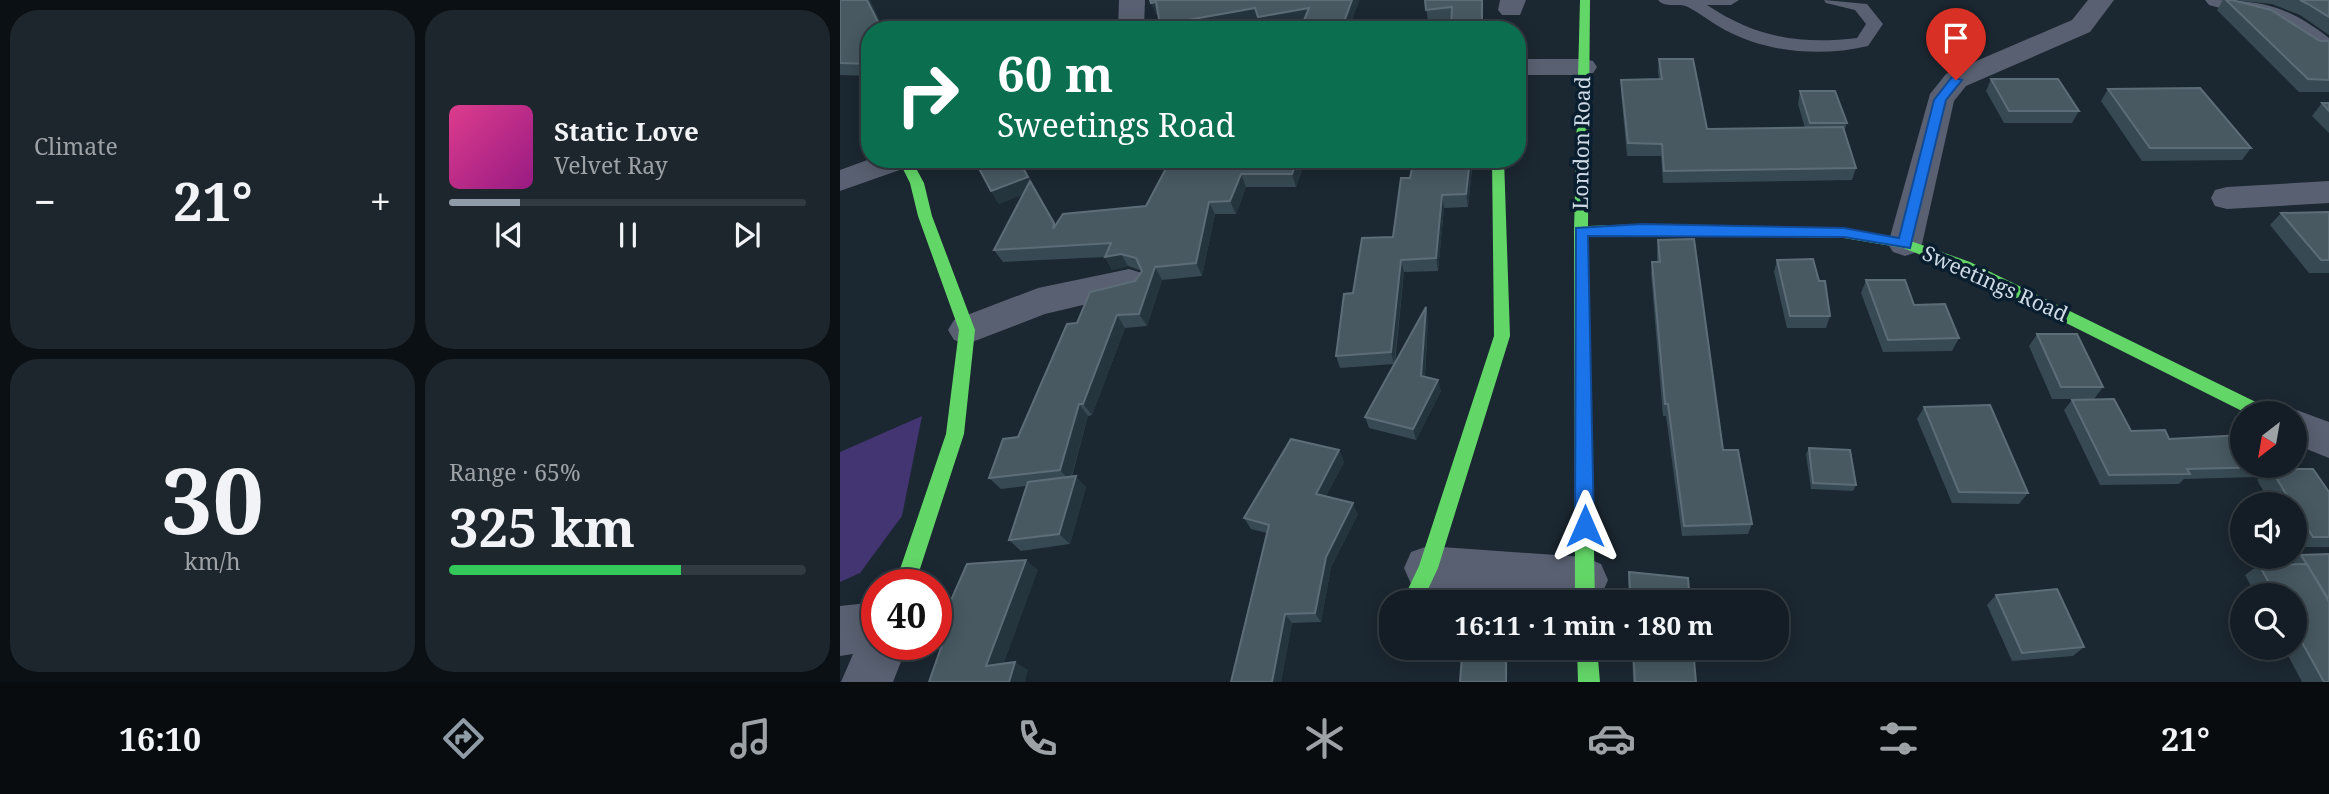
<!DOCTYPE html>
<html lang="en">
<head>
<meta charset="utf-8">
<style>
  :root { --surface:#141d25; --page:#1d262d; --text:#f1f3f6; --muted:#9da2a7; --line:#333b42; --accent:#8f9ba7 }
  body { margin:0; font-family:"Noto Serif",serif; background:var(--page); color:var(--text); height:100vh; display:flex; flex-direction:column; font-size:26px; white-space:nowrap }
  * { box-sizing:border-box; margin:0 }
  p { font-size:23px; color:var(--muted) }
  .icon { flex:none; width:38px; height:38px; fill:none; stroke:currentColor; stroke-width:2; stroke-linecap:round; stroke-linejoin:round }
  .map { position:relative; flex:1; overflow:hidden }
  .panel { display:flex; flex-direction:column; gap:10px; padding:10px; background:#0b1014; width:840px }
  .panel>* { flex:none }
  .guide { position:absolute; left:21px; top:21px; width:665px; height:147px; border-radius:28px; box-shadow:0 4px 18px #0003,0 0 0 2px var(--line); background:#0b6e4f; color:#fff; overflow:hidden }
  .needle { width:46px; rotate:211deg }
  .buttons { position:absolute; left:1390px; top:401px; display:grid; gap:14px }
  .buttons a { display:grid; place-items:center; width:77px; height:77px; border-radius:50%; background:var(--surface); box-shadow:0 4px 18px #0003,0 0 0 2px var(--line); font-size:35px }
  .speed { position:absolute; left:21px; top:569px; display:flex; gap:14px; font-size:35px; font-weight:700; text-align:center }
  .speed>* { display:grid; place-content:center; width:91px; height:91px; border-radius:50%; background:var(--surface); box-shadow:0 4px 18px #0003,0 0 0 2px var(--line); line-height:1 }
  .speed .limit { border:10px solid #d22; background:#fff; color:#111 }
  .pin { position:absolute; display:grid; place-items:center; width:60px; height:60px; color:#fff; margin:-72px -30px; border-radius:50% 50% 50% 0; rotate:-45deg; box-shadow:0 0 7px #0007 }
  .pin .icon { rotate:45deg }
  .me { position:absolute; width:77px; margin:-38px; rotate:0deg; stroke-linejoin:round; filter:drop-shadow(0 0 5px #0008) }
  .turn { display:flex; align-items:center; gap:24px; height:147px; padding:0 21px; font-size:32px }
  .turn .icon { width:91px; height:91px; stroke-width:2.5 }
  .turn b { display:block; font-size:49px; line-height:60px }
  .big { font-size:52px; font-weight:700; line-height:1.1 }
  .panel .tile { flex:1; display:flex; flex-direction:column; justify-content:center; gap:10px; min-width:0; padding:0 24px; border-radius:28px; background:var(--page) }
  .panel .dial { align-items:center; gap:0 }
  .dial b { font-size:91px; line-height:1 }
  .song { display:flex; align-items:center; gap:21px }
  .cover { width:84px; height:84px; border-radius:10px; background:linear-gradient(135deg,hsl(330 70% 55%),hsl(310 70% 35%)) }
  .played { height:7px; border-radius:4px; background:linear-gradient(90deg,var(--accent) 20%,var(--line) 20%) }
  .keys { display:flex; justify-content:space-around; direction:ltr }
  .heat { display:flex; justify-content:space-between; align-items:center; font-size:38px; direction:ltr }
  .charge { height:10px; border-radius:5px; background:linear-gradient(90deg,#34c759 65%,var(--line) 0) }
  .panel .tiles { flex:1; display:grid; gap:10px; grid-template-columns:repeat(2,1fr) }
  .trip { position:absolute; left:539px; top:590px; width:410px; height:70px; border-radius:28px; background:var(--surface); box-shadow:0 4px 18px #0003,0 0 0 2px var(--line); font-weight:700; line-height:70px; text-align:center }
  .menu { display:flex; height:112px; justify-content:space-around; align-items:center; background:#080c0f; color:var(--muted) }
  .menu .icon { width:49px; height:49px }
  .menu .current { color:var(--accent) }
  .menu b { font-size:32px; color:var(--text) }
  main { display:flex; flex:1; min-height:0 }
  .map>svg:first-child { display:block }
  .green { fill:#433472 }
  .lines { fill:none; stroke-linecap:round; stroke-linejoin:round }
  .lane { fill:#596071; fill-rule:evenodd }
  .street { fill:#596071; fill-rule:evenodd }
  .fast { fill:#63d668; fill-rule:evenodd }
  .wall { fill:#374952 }
  .shaded-wall { fill:#25353e }
  .building { fill:#485962; stroke:#5d6d77; stroke-width:2 }
  .route { fill:#1a73e8; stroke:#114b97; stroke-width:2 }
  .labels { text-anchor:middle; stroke-width:7; stroke-linejoin:round; paint-order:stroke }
  .street-label { font-size:21px; fill:#cedae6; stroke:#091e2f }
</style>
</head>
<body>
<main>
<section class="panel">
<div class="tiles">
<div class="tile"><p>Climate</p>
<div class="heat"><a>−</a><b class="big">21°</b><a>+</a></div>
</div>
<div class="tile">
<div class="song"><i class="cover"></i><div><b>Static Love</b><p>Velvet Ray</p></div></div>
<div class="played"></div>
<div class="keys"><svg class="icon" aria-label="previous" viewBox="0 0 24 24"><path d="M18 5L8 12l10 7zM5 5v14"/></svg><svg class="icon" aria-label="pause" viewBox="0 0 24 24"><path d="M8 5v14M16 5v14"/></svg><svg class="icon" aria-label="next" viewBox="0 0 24 24"><path d="M6 5l10 7-10 7zM19 5v14"/></svg></div>
</div>
<div class="tile dial"><b>30</b><p>km/h</p></div>
<div class="tile"><p>Range · 65%</p><b class="big">325 km</b><div class="charge"></div></div>
</div>
</section>
<div class="map">
<svg width="1489" height="682" viewBox="0 0 1489 682">
  <rect width="100%" height="100%" fill="#1b2731"/>
  <path class="green" d="M82,416L62,516L20,573L0,582V452Z"/>
  <g class="lines">
    <path class="lane" d="M818,0H899L891,5H867C915,37 959,45 1017,38L1026,24L1015,10L986,3L984,0L1027,4L1043,24L1028,46C981,57 928,53 885,30C872,23 861,14 848,7C838,2 826,9 818,0Z"/>
    <path class="street" d="M279,0H305L304,30H278Z
      M660,0H686L680,15H662L658,10Z
      M1248,0H1274L1250,32L1126,86L1114,101L1082,244L1077,252L1065,256L1053,252L1048,244L1090,94L1106,74L1232,20Z
      M1365,0C1419,0 1445,4 1489,38V51H1471L1424,20L1369,5Z
      M677,59H743L753,61L757,67L753,73L743,75H677Z
      M30,159H76L71,166L0,191V170Z
      M1489,181V203L1387,209L1375,206L1371,198L1375,190L1387,187Z
      M289,269L302,273L307,282L302,291L205,314L127,344L114,340L108,330L114,320L198,288Z
      M1454,409L1489,422V458L1454,444V413H1441Z
      M588,546L744,557L761,564L768,580L761,596L746,602L588,590L571,584L564,568L571,552Z
      M37,602V644H68L53,682H1L13,654L0,656V606Z"/>
    <path class="fast" d="M740,0H750L748,226L802,224L1004,228L1065,239L1130,262L1428,408L1430,413H1406L1120,270L1063,248L1004,238L802,234L748,236L755,602H735L734,231Z
      M58,159H71L84,183L92,216L135,330L124,434L75,584H55L106,434L119,330L78,216L70,183Z
      M652,159H664L670,336L598,568L582,602H562L579,566L654,336Z
      M737,648H757L760,682H738Z"/>
  </g>
  <path class="wall" d="M0,0H30L44,30H30V76L0,75Z
    M585,0H643V30H611L612,19L588,22Z
    M1383,0H1489V35L1460,15L1432,4L1392,0L1480,41H1489V92H1459L1377,10Z
    M819,59L867,129L965,128L958,104L960,91L1007,123L1004,132L1016,168L1012,180L823,183L821,156H787L781,92V80L819,79L818,71Z
    M1151,79L1239,111L1232,123H1164L1146,91Z
    M1268,89L1411,148L1402,160L1302,161L1261,101Z
    M1482,103H1489V133L1472,116Z
    M179,159L216,225L306,206L331,159H466L456,187H406L396,214H375L362,276L322,280L307,326L285,328L252,415L248,416L232,476L246,487L230,544L181,551L169,540L186,486L161,489L149,478L178,437L237,323L295,281L302,271L288,266L272,270L265,257L163,262L154,250L183,194L159,204L151,191Z
    M574,159H633L628,207L604,208L598,271L564,272L555,363L588,320L585,377L601,391L576,440L529,428L525,417L554,364L500,368L496,356L513,293L553,237Z
    M1489,212V273H1469L1430,225L1441,213Z
    M818,240L883,450L912,524L908,534L842,536L826,416H823L811,274L812,262H817V252Z
    M937,260L979,281L990,316L986,328H947L934,272Z
    M1026,280L1074,305L1119,338L1112,351L1043,352L1021,293Z
    M1197,334L1263,387L1254,399H1212L1189,346Z
    M1232,400L1291,431L1329,439L1430,467L1418,477L1344,479L1339,484L1260,485L1224,410Z
    M1084,407L1188,493L1179,504L1112,503L1077,419Z
    M969,448L1016,485L1013,491L971,489L966,454Z
    M499,450L504,462L486,496L518,514L491,567L481,622L452,623L441,682H391L427,533L411,529L404,518Z
    M1431,469L1489,492V547H1458L1454,542V504H1431L1417,480Z
    M1489,554V682H1462L1444,648H1454V595H1416L1405,575L1419,565L1455,564L1453,561L1461,555Z
    M789,572L850,602H789L788,582Z
    M1156,595L1244,647L1233,656L1172,661L1147,605Z
    M792,648H853L856,682H793Z"/>
  <path class="shaded-wall" d="M27,0H30L44,30H42Z
    M512,0H520L508,30H501Z
    M642,0H643V30H642Z
    M316,2L321,14L316,15L311,3Z
    M415,8H469L472,20L422,29L419,20L363,30H322L320,25Z
    M178,159H179L222,236L213,229L195,190L159,204L151,191Z
    M457,159H466L456,187L452,174Z
    M630,159H633L628,207L626,194Z
    M401,174L406,187L396,214L390,201Z
    M602,195L604,208L598,271L596,258Z
    M369,202L375,214L362,276L356,263Z
    M281,254L288,266L272,270L265,257Z
    M561,260L564,272L554,364L551,352Z
    M315,267L322,280L307,326L299,314Z
    M586,307L588,320L584,388L581,376Z
    M277,315L285,328L252,415L243,404Z
    M598,380L601,391L576,440L573,429Z
    M239,404L248,416L230,481L220,470Z
    M499,450L504,462L481,505L476,494Z
    M236,476L246,487L230,544L219,534Z
    M513,503L518,514L491,567L481,622L475,613L486,557Z
    M186,560L198,570L160,674L146,666Z
    M445,614L452,623L441,682H432Z
    M666,653L668,661L667,682H666Z
    M175,662L188,670L185,682H169Z"/>
  <path class="building" d="M0,0H27L42,30H30V64L0,63Z
    M310,0H512L501,30H460L469,8L418,17L415,8L320,25L316,2L311,3Z
    M585,0H642V30H611L612,7L586,10Z
    M1386,0H1392L1431,10L1480,41H1489V80L1468,79Z
    M1460,0H1489V17L1468,4Z
    M819,59H853L867,129L1003,127L1016,168L824,171L822,144L788,143L781,80L822,79Z
    M1151,79H1218L1239,111H1169Z
    M1360,88L1411,148H1310L1268,89Z
    M960,91H995L1007,123H970Z
    M1482,103H1489V111Z
    M134,159H178L188,177L151,191Z
    M331,159H457L452,174H401L390,201L369,202L356,263L315,267L299,314L277,315L243,404H239L220,470L149,478L163,439L178,437L227,324L237,323L250,292L295,281L302,271L296,258L281,254L265,257L271,243L154,250L190,181L214,223L213,229L223,214L306,206Z
    M574,159H630L626,194L602,195L596,258L561,260L551,352L496,356L504,294L513,293L522,238L553,237L561,178H570Z
    M1489,212V260H1481L1441,213Z
    M854,239L883,450H898L912,524L844,526L828,404H825L812,262H820L818,240Z
    M973,259L979,281H985L990,316H950L937,260Z
    M1026,280H1065L1074,305L1105,304L1119,338L1048,340Z
    M586,307L581,376L598,380L573,429L525,417Z
    M1197,334H1237L1263,387H1221Z
    M1274,399L1291,431L1325,430L1329,439L1402,435V466H1429L1430,467L1347,469L1350,474L1269,475L1232,400Z
    M1150,405L1188,493L1119,492L1084,407Z
    M451,439L499,450L476,494L513,503L486,557L475,613L445,614L432,682H391L429,525L404,518Z
    M969,448L1010,450L1016,485L973,483Z
    M1431,469H1473L1489,492V537H1473L1454,507V504H1452Z
    M236,476L219,534L169,540L188,482Z
    M1489,554V598H1488L1461,555Z
    M186,560L146,666L175,662L169,682H89L112,616H104L127,564Z
    M1467,564L1489,602V682H1484L1454,628V595H1436L1419,565Z
    M789,572L848,578L850,602H791Z
    M1217,589L1244,647L1182,653L1156,595Z
    M793,648H853L856,682H795Z
    M666,653V682H620L622,655Z"/>
  <path class="route" d="M1112,77L1122,80L1106,100L1070,248L1004,237L748,236L754,526L751,532L745,535L738,532L735,526L736,228L802,224L1004,228L1059,238L1094,100Z"/>
  <g class="labels">
    <g class="street-label">
      <text transform="translate(742 143) rotate(-89)" y="7">London Road</text>
      <text transform="translate(1155 284) rotate(24)" y="7">Sweetings Road</text>
    </g>
  </g>
</svg>
<div class="buttons">
<a><svg class="needle" viewBox="-14 -14 28 28"><path d="M0-13l5 13h-10z" fill="#e53935"/><path d="M0 13l5-13h-10z" fill="#9da2a7"/></svg></a>
<a><svg class="icon" aria-label="sound" viewBox="0 0 24 24"><path d="M4 9h4l5-4v14l-5-4H4zM17 9q2 3 0 6"/></svg></a>
<a><svg class="icon" aria-label="search" viewBox="0 0 24 24"><circle cx="10" cy="10" r="6"/><path d="M15 15l6 6"/></svg></a>
</div>
<div class="speed"><div class="limit">40</div></div>
<div class="pin" style="left:1116px;top:80px;background:#d93025"><svg class="icon" aria-label="arrive" viewBox="0 0 24 24"><path d="M6 21V4h12l-3 4 3 4H6"/></svg></div>
<svg class="me" style="left:745px;top:526px" viewBox="-20 -20 40 40"><path d="M0-17L14 15 0 8-14 15z" fill="#1a73e8" stroke="#fff" stroke-width="4"/></svg>
<div class="trip">16:11 · 1 min · 180 m</div>
<div class="guide">
<div class="turn"><svg class="icon" aria-label="right" viewBox="0 0 24 24"><path d="M7 20v-9h11M14 6l5 5-5 5"/></svg><div><b>60 m</b>Sweetings Road</div></div>
</div>
</div>
</main>
<nav class="menu">
<b>16:10</b>
<svg class="icon current" aria-label="directions" viewBox="0 0 24 24"><path d="M12 3l9 9-9 9-9-9zM9 14v-3h6M13 9l2 2-2 2"/></svg>
<svg class="icon" aria-label="music" viewBox="0 0 24 24"><path d="M9 18V5l10-2v13"/><circle cx="6" cy="18" r="3"/><circle cx="16" cy="16" r="3"/></svg>
<svg class="icon" aria-label="phone" viewBox="0 0 24 24"><path d="M5 4h4l2 5-3 2q2 4 5 5l2-3 5 2v4C11 20 4 13 5 4z"/></svg>
<svg class="icon" aria-label="climate" viewBox="0 0 24 24"><path d="M12 3v18M4 7l16 10M4 17L20 7"/></svg>
<svg class="icon" aria-label="car" viewBox="0 0 24 24"><path d="M5 17H2v-5l4-1 3-4h7l3 4 3 1v5h-3M9 17h6M6 11h13"/><circle cx="7" cy="17" r="2"/><circle cx="17" cy="17" r="2"/></svg>
<svg class="icon" aria-label="filters" viewBox="0 0 24 24"><path d="M4 7h16M4 17h16"/><circle cx="9" cy="7" r="2"/><circle cx="15" cy="17" r="2"/></svg>
<b>21°</b>
</nav>
</body>
</html>
